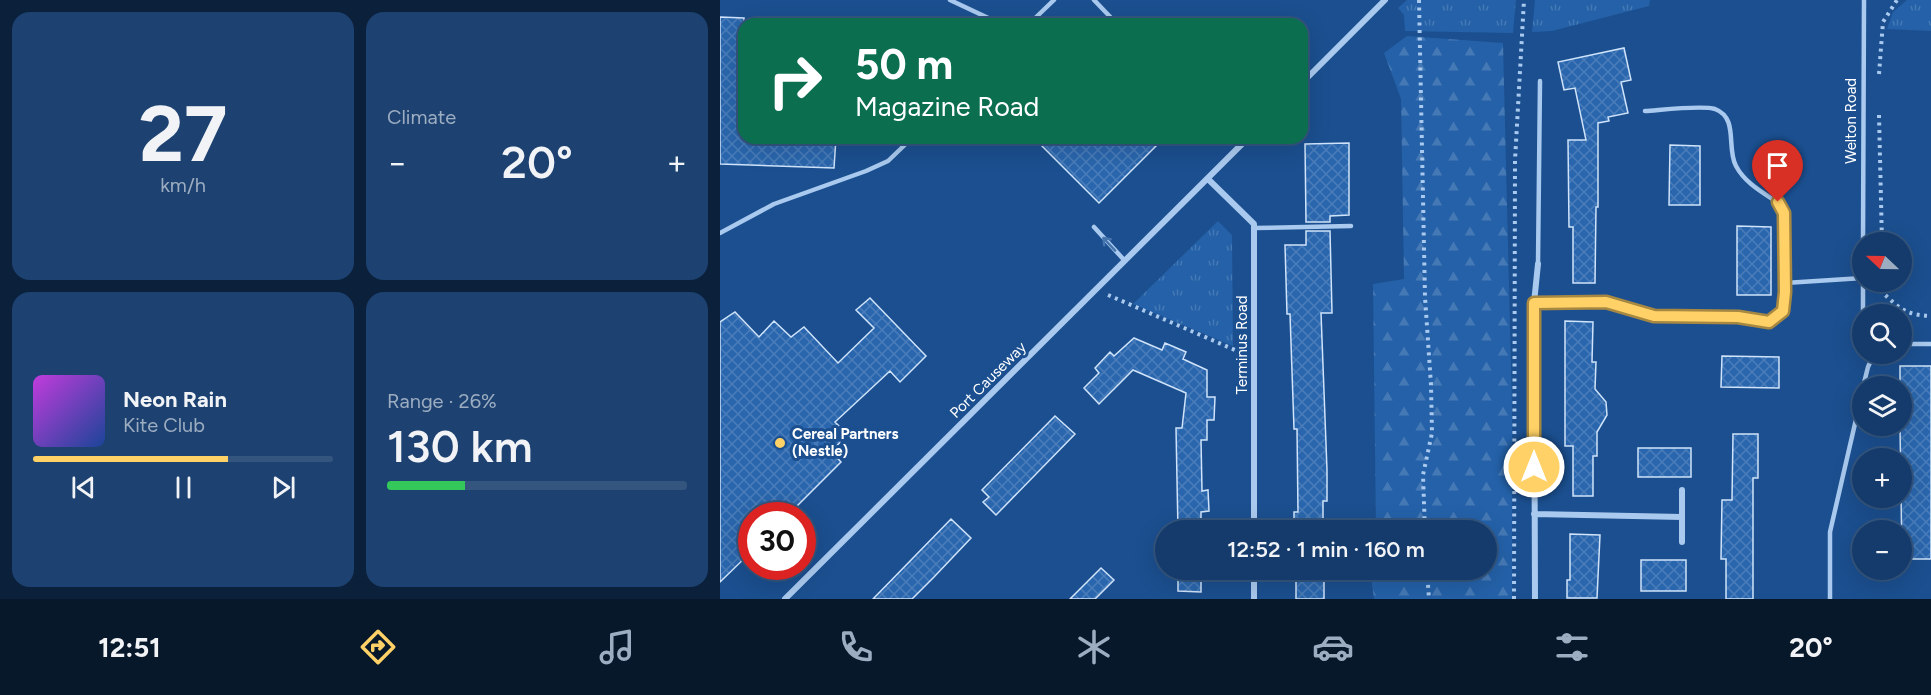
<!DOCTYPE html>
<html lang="en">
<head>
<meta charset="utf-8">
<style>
  :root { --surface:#143b6b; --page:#1d4271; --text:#f1f3f6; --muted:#9dadc1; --line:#33557e; --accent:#ffd166 }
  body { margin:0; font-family:Figtree,sans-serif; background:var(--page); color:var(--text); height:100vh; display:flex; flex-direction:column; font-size:22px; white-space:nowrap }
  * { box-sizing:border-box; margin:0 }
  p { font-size:20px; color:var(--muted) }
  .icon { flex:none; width:33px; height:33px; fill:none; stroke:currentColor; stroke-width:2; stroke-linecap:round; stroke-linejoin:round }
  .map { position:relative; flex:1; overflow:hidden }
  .side { display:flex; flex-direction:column; gap:12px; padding:12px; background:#0b203b; width:720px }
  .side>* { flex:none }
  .top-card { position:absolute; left:18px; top:18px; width:570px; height:126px; border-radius:18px; box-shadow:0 6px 24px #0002,0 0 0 2px var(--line); background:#0b6e4f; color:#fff; overflow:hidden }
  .needle { width:39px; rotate:292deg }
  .buttons { position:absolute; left:1132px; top:232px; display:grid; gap:12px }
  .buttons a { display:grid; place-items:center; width:60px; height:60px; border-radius:50%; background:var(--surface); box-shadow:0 6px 24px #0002,0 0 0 2px var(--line); font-size:30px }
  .speed { position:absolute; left:18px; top:502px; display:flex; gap:12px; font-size:30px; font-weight:700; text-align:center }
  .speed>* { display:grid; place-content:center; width:78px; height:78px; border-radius:50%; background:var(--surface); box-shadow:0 6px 24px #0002,0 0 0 2px var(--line); line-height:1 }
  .speed .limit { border:9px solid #d22; background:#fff; color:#111 }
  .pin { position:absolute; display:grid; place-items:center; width:51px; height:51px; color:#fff; margin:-62px -26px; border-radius:50% 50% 50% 0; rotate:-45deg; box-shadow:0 0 6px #0007 }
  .pin .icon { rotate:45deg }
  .me { position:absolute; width:66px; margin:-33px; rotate:0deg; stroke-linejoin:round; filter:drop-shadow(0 0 4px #0008) }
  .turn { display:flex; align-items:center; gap:21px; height:126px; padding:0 18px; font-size:27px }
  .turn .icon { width:78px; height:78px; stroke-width:2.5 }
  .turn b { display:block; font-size:42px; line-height:51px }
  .big { font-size:45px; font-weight:600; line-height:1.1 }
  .side .tile { flex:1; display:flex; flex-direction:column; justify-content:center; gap:9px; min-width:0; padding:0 21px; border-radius:18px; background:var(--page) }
  .side .dial { align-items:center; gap:0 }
  .dial b { font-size:78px; line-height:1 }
  .song { display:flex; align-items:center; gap:18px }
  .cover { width:72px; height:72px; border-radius:9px; background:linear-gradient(135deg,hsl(290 70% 55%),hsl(220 70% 35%)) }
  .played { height:6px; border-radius:3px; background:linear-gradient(90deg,var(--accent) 65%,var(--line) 65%) }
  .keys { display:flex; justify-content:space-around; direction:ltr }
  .heat { display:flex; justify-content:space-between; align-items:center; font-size:33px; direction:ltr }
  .charge { height:9px; border-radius:4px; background:linear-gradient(90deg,#34c759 26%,var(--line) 0) }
  .side .tiles { flex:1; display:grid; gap:12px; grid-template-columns:repeat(2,1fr) }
  .trip { position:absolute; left:435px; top:520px; width:342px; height:60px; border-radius:30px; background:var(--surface); box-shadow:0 6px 24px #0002,0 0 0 2px var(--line); font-weight:600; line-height:60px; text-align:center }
  .tabs { display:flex; height:96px; justify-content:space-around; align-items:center; background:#08182b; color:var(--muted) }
  .tabs .icon { width:42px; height:42px }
  .tabs .selected { color:var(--accent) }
  .tabs b { font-size:27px; color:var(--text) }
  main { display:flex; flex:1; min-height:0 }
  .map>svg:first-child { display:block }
  .grass { fill:url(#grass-tufts) }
  .forest { fill:url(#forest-firs) }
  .building { fill:url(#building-cross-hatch); stroke:#cfe3fa; stroke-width:1.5 }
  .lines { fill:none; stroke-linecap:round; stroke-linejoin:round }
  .path { stroke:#a9c9ee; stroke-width:4; stroke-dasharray:3 4.5; stroke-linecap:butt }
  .service { stroke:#a9c9ee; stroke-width:4.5 }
  .minor { stroke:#a9c9ee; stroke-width:6 }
  .oneway { stroke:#4674ac }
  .route-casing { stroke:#a68842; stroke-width:15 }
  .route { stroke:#ffd166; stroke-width:10 }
  .poi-dot { fill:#ffd166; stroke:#1b4f8f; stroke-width:2 }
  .labels { text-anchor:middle; stroke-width:6; stroke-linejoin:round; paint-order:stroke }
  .street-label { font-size:15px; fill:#fff; stroke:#1b4f8f }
  .poi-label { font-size:15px; font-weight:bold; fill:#fff; stroke:#1b4f8f; text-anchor:start }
</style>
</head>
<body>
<main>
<section class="side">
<div class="tiles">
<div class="tile dial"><b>27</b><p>km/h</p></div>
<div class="tile"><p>Climate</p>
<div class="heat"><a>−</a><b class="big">20°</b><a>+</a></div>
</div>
<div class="tile">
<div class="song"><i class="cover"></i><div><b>Neon Rain</b><p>Kite Club</p></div></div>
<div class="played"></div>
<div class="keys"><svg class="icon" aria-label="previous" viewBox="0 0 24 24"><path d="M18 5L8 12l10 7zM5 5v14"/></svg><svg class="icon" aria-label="pause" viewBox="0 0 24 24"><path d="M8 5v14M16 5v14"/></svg><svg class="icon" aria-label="next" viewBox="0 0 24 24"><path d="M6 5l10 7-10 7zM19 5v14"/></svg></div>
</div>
<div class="tile"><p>Range · 26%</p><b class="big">130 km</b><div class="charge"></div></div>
</div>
</section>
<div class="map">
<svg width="1211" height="599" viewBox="0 0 1211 599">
  <defs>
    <pattern id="grass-tufts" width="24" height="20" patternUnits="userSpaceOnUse" patternTransform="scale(1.5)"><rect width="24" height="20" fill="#2461a8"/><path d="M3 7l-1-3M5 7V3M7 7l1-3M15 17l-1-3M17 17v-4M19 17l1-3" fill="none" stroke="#4579b5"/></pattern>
    <pattern id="forest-firs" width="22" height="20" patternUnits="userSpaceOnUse" patternTransform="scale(1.5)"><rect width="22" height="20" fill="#2461a8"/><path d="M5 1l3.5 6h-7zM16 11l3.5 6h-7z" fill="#4579b5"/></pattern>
    <pattern id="building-cross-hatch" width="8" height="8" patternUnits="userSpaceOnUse" patternTransform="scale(1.5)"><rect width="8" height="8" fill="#2a66ad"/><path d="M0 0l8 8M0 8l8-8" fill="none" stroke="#4a7db9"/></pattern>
  </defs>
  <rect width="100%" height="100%" fill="#1b4f8f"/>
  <path class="grass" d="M687,0H796L793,33L685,31L684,15L678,8Z
    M815,0H930L929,6L832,31L812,32Z
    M1187,0H1211V31L1167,29L1173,12Z
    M498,221L512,235L513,346L413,304Z"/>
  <path class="forest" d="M687,36L783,43L792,407V599H654L650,570H766V531H656L653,284L684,279L681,99L664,53Z"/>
  <path class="building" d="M0,17L24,18V138H116L114,168L0,164Z
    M904,48L911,80L901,82L908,113L888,117L889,121L878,123V207H876L875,283H853V227H849L848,140H866L855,88L844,90L838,62Z
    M314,138H444L379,203Z
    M629,143V215L610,216V222H586L585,144Z
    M950,145L980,146V205H949Z
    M1017,226L1051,227V295H1017Z
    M586,231H610L612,313H601L607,470V501H603V531H574V512H578L577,429H574L570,314H567L565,245H586Z
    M150,298L206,356L180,382L170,371L115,422L128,435L111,451L121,462L67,516H32V551L0,582V322L15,312L39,337L54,321L71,337L84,327L118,363L154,328L136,310Z
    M845,321L873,322L872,362H876L875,389L886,402L887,415L877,432V456H873V496H853V446H845Z
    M414,338L442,350L445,343L466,352L463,359L487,370V397H495L494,420H487V440H481L482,491L488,490L489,511L481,512V531H458L456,428H462L466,393L413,370L379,404L364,388L379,373L375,368L390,352L394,356Z
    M1002,356L1059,357V388L1001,387Z
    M1180,366H1211V559H1182L1180,426H1182V387H1180Z
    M335,416L355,434L276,515L263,502L269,497L262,490Z
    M1013,434H1038V478H1033V599H1006V559H1001L1002,500H1012Z
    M918,448H971V477H918Z
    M231,519L251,538L214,577L192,599H153Z
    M850,534L880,535L877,598H847V580H850Z
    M921,560H966V591H921Z
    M381,568L394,580L375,599H350Z
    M458,570H481V592L458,591Z
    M576,570H604V599H576Z"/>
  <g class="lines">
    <path class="path" d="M699,0L705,297L711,385L712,433L703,475L705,531
      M1159,74L1163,22L1177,0
      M1159,115L1162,243
      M1161,282V291C1179,308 1185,315 1211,316
      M388,295L522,353
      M707,570L709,599
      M794,599L795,160L804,0"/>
    <path class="service" d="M230,0L281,24
      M374,0L397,24
      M309,24L334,0
      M925,111C941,110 982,105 995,109C1019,118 1006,148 1016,166C1025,183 1042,192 1057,202
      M374,227L405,261
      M534,228L631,226
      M0,233L54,204L146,171L168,161L192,138
      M1143,243L1144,0
      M818,264L820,81
      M1143,282V313L1145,315
      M1065,283L1143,278
      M1182,344H1211
      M1143,387L1148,367L1154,354
      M1110,599V532L1143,389"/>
    <path class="minor" d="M582,83L665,0
      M488,179L534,224V531
      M814,303L886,302L935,316L1018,317L1049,322L1063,311L1065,292L1064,213L1057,202
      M962,490V542
      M814,514L962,517
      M534,570V599
      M65,599L528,138
      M815,599L814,303L818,264"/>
  </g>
  <defs><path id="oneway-shaft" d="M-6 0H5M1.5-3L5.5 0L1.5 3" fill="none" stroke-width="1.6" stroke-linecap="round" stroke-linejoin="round" transform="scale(1.5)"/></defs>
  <use class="oneway" href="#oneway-shaft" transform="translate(389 244) rotate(-133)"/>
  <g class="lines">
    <g class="route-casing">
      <path id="route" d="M814,467V303L886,302L934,316L1018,317L1049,322L1063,311L1065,292L1064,213L1058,202"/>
    </g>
    <use href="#route" class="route"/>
  </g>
  <circle class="poi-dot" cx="60" cy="443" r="6"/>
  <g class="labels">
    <g class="street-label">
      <text transform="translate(1131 121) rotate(-90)" y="5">Welton Road</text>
      <text transform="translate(522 345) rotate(-90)" y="5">Terminus Road</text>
      <text transform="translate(268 380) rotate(-45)" y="5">Port Causeway</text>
    </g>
    <g class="poi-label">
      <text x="72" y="439">Cereal Partners<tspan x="72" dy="17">(Nestle)</tspan></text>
    </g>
  </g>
</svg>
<div class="buttons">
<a><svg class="needle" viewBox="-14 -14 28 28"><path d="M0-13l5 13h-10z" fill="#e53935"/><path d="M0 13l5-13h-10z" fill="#9dadc1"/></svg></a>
<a><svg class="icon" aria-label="search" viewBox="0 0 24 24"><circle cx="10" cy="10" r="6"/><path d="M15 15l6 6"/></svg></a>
<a><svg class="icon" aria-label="layers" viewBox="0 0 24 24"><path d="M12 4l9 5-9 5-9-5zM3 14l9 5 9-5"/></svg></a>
<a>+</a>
<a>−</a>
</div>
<div class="speed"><div class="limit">30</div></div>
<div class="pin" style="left:1058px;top:202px;background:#d93025"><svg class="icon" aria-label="arrive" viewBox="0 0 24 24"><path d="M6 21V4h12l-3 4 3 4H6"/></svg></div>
<svg class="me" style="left:814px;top:467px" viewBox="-20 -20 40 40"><circle r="17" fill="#ffd166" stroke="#fff" stroke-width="3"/><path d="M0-11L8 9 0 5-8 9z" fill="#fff"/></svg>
<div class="trip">12:52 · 1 min · 160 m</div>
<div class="top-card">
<div class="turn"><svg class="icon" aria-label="right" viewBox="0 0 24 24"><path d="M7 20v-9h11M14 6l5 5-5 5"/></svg><div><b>50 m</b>Magazine Road</div></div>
</div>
</div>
</main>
<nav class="tabs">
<b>12:51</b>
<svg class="icon selected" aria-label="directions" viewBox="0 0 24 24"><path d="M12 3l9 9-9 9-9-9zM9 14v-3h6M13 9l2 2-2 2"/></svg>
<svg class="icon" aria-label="music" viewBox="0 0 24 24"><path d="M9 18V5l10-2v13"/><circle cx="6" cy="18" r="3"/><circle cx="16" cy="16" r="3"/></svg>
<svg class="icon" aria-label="phone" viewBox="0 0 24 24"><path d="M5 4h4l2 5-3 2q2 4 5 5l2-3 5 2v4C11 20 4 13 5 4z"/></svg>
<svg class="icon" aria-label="climate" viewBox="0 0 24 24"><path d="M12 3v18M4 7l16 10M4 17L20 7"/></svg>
<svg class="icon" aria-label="car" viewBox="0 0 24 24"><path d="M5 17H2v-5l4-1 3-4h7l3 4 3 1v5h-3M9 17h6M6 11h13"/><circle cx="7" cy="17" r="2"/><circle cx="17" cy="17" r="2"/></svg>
<svg class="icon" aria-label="filters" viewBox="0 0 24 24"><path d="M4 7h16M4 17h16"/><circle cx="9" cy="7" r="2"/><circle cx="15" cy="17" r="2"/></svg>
<b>20°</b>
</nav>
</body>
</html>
